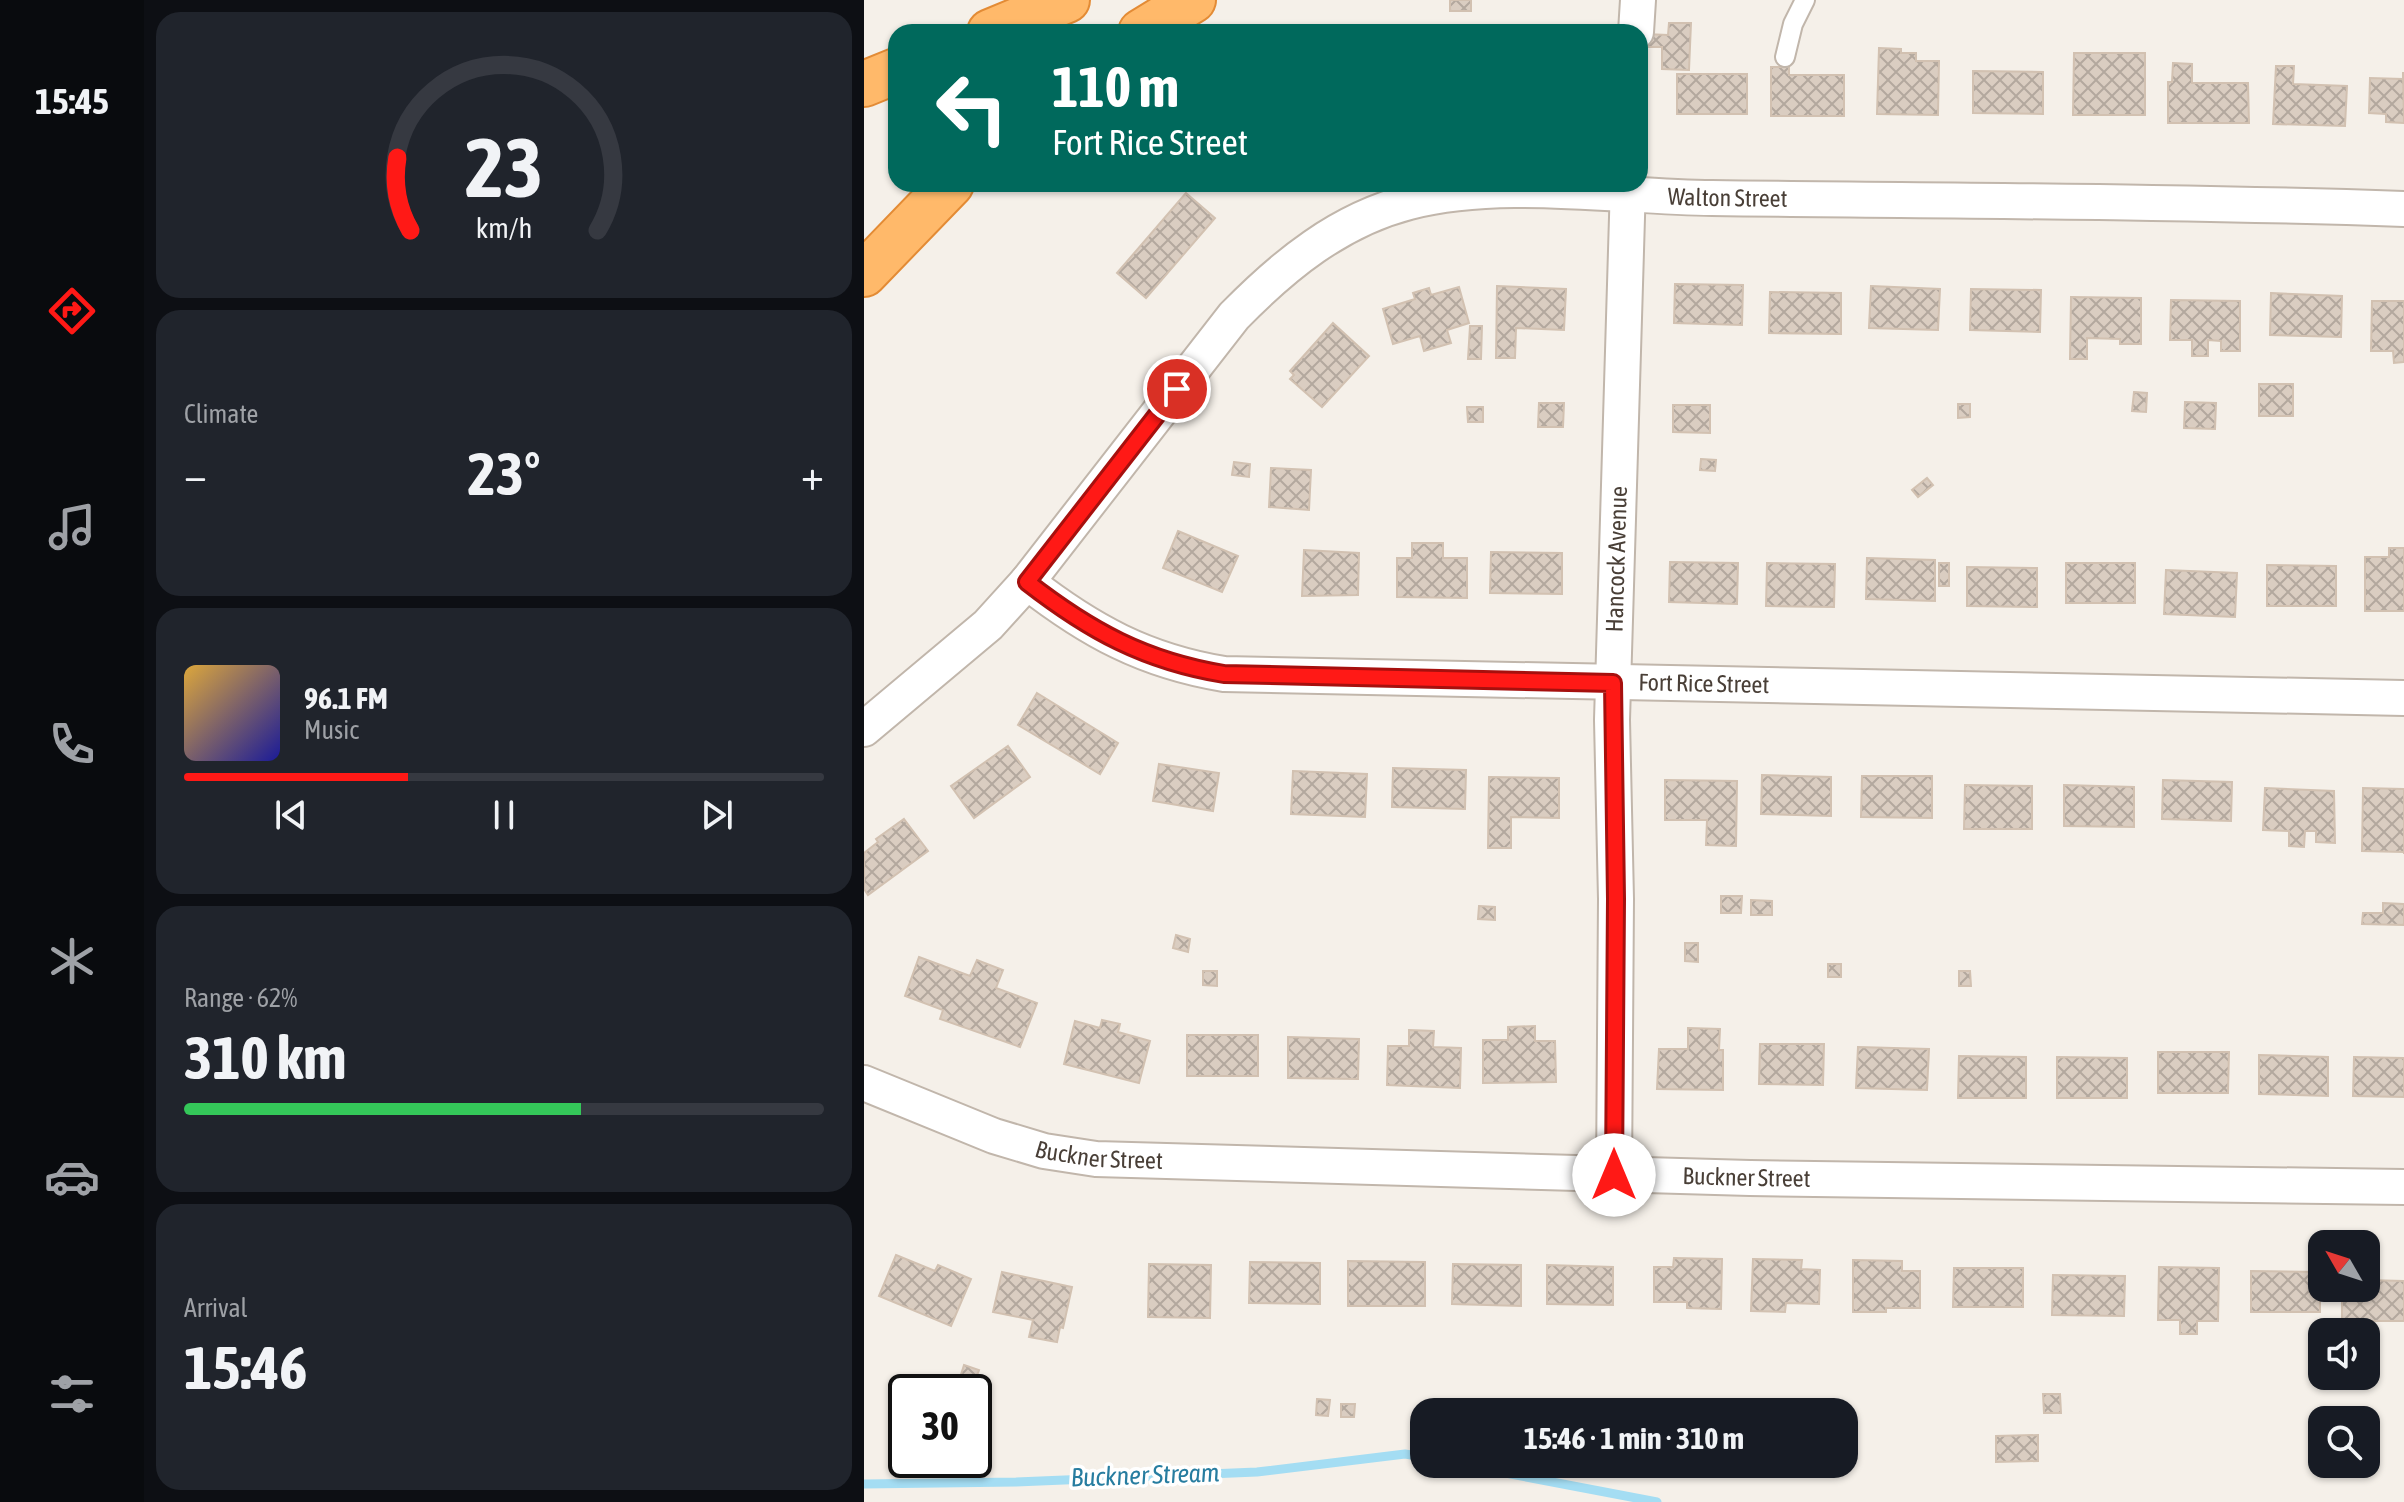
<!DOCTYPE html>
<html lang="en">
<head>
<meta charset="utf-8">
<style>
  :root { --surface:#171b24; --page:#20242c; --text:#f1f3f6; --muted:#9ea1a6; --line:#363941; --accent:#ff1916 }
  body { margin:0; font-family:"Asap Condensed",sans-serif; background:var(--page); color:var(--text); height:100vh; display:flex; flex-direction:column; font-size:30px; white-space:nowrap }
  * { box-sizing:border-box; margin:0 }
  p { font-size:26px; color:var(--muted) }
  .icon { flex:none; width:44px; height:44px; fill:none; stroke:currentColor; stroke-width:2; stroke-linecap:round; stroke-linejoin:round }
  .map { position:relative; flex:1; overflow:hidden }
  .panel { display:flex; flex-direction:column; gap:12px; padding:12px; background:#0d0f14; width:720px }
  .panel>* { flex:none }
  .hud { position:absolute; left:24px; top:24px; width:760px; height:168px; border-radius:24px; box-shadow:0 2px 6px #0004; background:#00695c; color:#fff; overflow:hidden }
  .needle { width:52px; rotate:309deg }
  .tools { position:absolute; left:1444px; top:1230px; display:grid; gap:16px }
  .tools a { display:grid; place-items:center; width:72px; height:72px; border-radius:16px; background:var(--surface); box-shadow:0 2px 6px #0004; font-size:40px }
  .speed { position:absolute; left:24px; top:1374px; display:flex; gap:16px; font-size:40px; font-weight:700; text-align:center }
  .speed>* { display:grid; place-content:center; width:104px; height:104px; border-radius:50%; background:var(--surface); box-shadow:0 2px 6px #0004; line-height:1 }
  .speed .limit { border:4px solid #111; border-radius:12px; background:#fff; color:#111 }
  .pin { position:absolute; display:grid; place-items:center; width:68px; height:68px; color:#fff; margin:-34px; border:4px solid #fff; border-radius:50%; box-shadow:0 2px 8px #0007 }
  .me { position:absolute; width:88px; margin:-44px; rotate:0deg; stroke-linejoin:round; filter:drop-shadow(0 0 6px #0008) }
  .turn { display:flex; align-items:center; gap:28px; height:168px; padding:0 32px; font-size:36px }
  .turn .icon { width:104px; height:104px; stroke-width:2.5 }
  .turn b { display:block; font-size:56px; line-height:68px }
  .big { font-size:60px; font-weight:700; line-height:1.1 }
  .panel .card { flex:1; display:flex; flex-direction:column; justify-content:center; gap:12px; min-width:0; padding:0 28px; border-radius:24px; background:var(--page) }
  .panel .dial { align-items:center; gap:0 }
  .dial svg { height:208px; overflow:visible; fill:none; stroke:var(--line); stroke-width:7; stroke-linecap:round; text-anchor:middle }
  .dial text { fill:var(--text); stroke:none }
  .song { display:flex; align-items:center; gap:24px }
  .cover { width:96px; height:96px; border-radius:12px; background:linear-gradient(135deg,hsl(40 70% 55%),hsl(240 70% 35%)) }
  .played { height:8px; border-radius:4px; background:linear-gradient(90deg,var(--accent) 35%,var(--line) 35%) }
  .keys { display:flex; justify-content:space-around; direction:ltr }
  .heat { display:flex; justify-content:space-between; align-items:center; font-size:44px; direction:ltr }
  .charge { height:12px; border-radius:6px; background:linear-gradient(90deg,#34c759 62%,var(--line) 0) }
  .trip { position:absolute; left:546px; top:1398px; width:448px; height:80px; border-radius:24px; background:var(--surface); box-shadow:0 2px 6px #0004; font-weight:700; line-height:80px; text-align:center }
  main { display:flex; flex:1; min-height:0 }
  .dock { display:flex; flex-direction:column; width:144px; justify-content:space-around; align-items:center; background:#090b0e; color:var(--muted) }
  .dock .icon { width:56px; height:56px }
  .dock .selected { color:var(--accent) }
  .dock b { font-size:36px; color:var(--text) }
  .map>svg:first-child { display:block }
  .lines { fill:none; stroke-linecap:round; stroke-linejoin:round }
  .stream { stroke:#a4ddf3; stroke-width:9 }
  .building { fill:url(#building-cross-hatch); stroke:#d2c1b1; stroke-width:2 }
  .lane-casing { stroke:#c1b6ab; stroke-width:22 }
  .street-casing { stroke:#c1b6ab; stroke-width:38 }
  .highway-casing { stroke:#e38b35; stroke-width:48 }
  .lane { stroke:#fff; stroke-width:18 }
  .street { stroke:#fff; stroke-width:34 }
  .highway { stroke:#ffb96a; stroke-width:44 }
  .route-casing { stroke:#a6100e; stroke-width:20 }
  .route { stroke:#ff1916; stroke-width:14 }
  .labels { text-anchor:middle; stroke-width:7; stroke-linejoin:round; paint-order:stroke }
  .street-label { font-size:24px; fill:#493f37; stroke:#fff }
  .water-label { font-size:26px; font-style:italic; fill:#277da0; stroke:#fff }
</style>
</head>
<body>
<main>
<nav class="dock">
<b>15:45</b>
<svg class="icon selected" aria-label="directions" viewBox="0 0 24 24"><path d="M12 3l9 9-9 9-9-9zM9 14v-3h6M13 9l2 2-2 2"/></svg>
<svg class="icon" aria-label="music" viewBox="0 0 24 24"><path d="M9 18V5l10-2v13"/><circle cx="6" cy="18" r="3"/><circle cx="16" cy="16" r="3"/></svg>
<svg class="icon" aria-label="phone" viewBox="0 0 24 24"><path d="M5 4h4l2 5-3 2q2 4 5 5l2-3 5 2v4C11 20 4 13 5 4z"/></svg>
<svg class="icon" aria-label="climate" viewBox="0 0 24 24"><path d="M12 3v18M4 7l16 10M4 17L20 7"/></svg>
<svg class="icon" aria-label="car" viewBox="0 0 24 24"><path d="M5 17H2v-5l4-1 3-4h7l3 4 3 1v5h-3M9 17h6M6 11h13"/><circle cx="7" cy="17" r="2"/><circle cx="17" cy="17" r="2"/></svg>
<svg class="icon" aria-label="filters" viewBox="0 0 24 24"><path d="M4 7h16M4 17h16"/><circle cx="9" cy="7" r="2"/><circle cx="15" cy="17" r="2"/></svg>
</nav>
<section class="panel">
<div class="card dial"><svg viewBox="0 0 100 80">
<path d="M14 69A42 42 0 1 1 86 69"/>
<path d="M14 69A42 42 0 0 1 9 41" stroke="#ff1916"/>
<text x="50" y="56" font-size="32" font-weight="700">23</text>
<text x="50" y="72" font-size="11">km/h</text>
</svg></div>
<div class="card"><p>Climate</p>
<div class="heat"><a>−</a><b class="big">23°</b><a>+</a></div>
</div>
<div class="card">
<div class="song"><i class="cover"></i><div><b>96.1 FM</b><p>Music</p></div></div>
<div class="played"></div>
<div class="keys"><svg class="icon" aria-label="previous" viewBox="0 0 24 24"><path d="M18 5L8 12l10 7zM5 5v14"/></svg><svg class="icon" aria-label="pause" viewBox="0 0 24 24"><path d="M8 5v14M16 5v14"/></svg><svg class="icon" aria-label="next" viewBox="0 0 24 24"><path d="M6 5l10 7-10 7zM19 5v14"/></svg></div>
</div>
<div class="card"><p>Range · 62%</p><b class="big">310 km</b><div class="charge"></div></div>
<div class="card"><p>Arrival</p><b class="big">15:46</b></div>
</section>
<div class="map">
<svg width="1540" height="1502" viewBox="0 0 1540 1502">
  <defs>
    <pattern id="building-cross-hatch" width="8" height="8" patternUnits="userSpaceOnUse" patternTransform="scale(2)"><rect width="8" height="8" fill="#dacdc1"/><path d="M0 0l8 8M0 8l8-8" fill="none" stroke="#b3a89e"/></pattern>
  </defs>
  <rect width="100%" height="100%" fill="#f5f0e9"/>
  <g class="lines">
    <path class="stream" d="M594,1464L793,1502
      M0,1484L152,1482L393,1472L541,1454L560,1457"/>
  </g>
  <path class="building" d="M586,0H607V11H586Z
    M805,23H827L825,70L798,69V47H782V34L804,35Z
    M1015,48L1037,49V53H1052V61H1075L1074,115L1013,114Z
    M1210,53H1281V115H1209Z
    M1309,63L1328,64V83H1384L1385,123H1304V82H1308Z
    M1412,66H1430L1429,84L1483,86L1481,126L1409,124Z
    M907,67H925V75H980V116H907Z
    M1109,71L1179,72V114L1109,113Z
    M1539,72L1540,123L1522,122V114L1505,113L1506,78L1539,79Z
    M813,74H883V114H813Z
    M322,193L351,218L282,298L253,273Z
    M811,284L879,285L878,325L810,323Z
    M633,286L702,289L700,330L652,328L651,358H632Z
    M1007,286L1076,289L1074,330L1005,328Z
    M595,287L605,323L583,330L587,343L560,351L556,336L529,344L519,309L551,299L549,293L565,288L567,295Z
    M1107,289L1177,290L1176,332L1106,330Z
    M906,292L977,293V334L905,333Z
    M1407,293L1478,296L1477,337L1406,335Z
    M1207,297L1277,298V344H1256V339L1223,338V359H1206Z
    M1307,300L1376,301V351H1357V341L1344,340V356H1328V340H1306Z
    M1508,301H1540V362L1530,363L1529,351H1507Z
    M469,323L505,356L458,407L426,379L430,375L426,371Z
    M606,326H618L617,359H604Z
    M1395,384H1429V416H1395Z
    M1270,392L1283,393L1282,412L1268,411Z
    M1321,402L1352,403L1351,429L1320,428Z
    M675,403H700L699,427H674Z
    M1094,404H1106V417L1094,418Z
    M809,405H846V433L809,432Z
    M603,407H619V422H604Z
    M837,459L852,460L851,471L836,470Z
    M370,462L386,464L385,477L368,475Z
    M407,468L447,470L445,510L405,507Z
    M1063,478L1069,485L1054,497L1048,490Z
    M314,531L374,556L358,592L299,568Z
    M548,543H579V558H603V598L533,597V558H548Z
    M1525,548H1540V611H1501V557H1525Z
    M440,550L495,553L494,595L438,596Z
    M627,552L698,553V594L626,593Z
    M1003,558L1071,560V601L1002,599Z
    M806,562L874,563L873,604L805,602Z
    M903,563L971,564L970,607L902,606Z
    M1075,563H1085V586H1075Z
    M1202,563H1271V603H1202Z
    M1403,565L1472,566V606H1403Z
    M1103,567L1173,568V607L1103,606Z
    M1302,570L1373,573L1371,617L1300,614Z
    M173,693L254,743L236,774L154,725Z
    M144,746L166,777L110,818L87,786Z
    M295,764L355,773L349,811L289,801Z
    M529,768L602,770L601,809L528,807Z
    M429,771L503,774L501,817L427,814Z
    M898,775L967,777V816L897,814Z
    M998,776H1068V818L997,817Z
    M625,777L695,778V818L647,817V848H624Z
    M801,780L873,781L872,846L842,845L843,820H801Z
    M1299,780L1368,782L1367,821L1298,819Z
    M1101,785L1168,786V829H1100Z
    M1200,785L1270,787V827L1200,826Z
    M1401,788L1470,791L1471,843L1452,842V831H1441L1440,847L1425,846V831L1399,830Z
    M1499,788L1540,789V854V852L1498,851Z
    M40,819L64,851L4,895L0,889V853L14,842L12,839Z
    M857,896H878L877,913H857Z
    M887,900L908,901V915H887Z
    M1519,903L1540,904V925L1498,924L1499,913H1519Z
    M615,906L631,907V920L614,919Z
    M312,935L326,939L324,952L309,948Z
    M821,943H834V962L821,961Z
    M55,957L106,976L113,960L139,970L132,988L173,1003L156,1047L76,1019L79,1010L41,996Z
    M964,964H977V977H964Z
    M339,971H353V986L339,985Z
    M1095,971H1106L1107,986H1095Z
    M238,1020L256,1024L254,1032L286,1041L275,1083L200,1064L211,1021L236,1028Z
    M671,1026V1041H691L692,1082L619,1083V1040H644V1027Z
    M824,1028L856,1029L855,1050H859V1090L793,1089L795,1049H824Z
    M545,1030L570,1031L569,1047L597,1048L596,1088L523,1085L524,1046H545Z
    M323,1035H394V1076H323Z
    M424,1037L495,1039L494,1079L424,1078Z
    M896,1044H960L959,1085L895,1084Z
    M994,1047L1065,1049L1063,1090L992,1088Z
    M1294,1052H1365L1364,1093H1294Z
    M1395,1055L1464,1057V1096L1395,1094Z
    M1095,1056L1162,1057V1098H1094Z
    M1193,1057L1263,1058V1098H1193Z
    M1490,1057L1540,1058V1097L1489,1096Z
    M32,1255L71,1271L74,1265L107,1279L87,1326L15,1296Z
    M810,1258L858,1259L857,1309L823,1308V1302H790V1267H809Z
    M889,1259L938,1260L937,1269L956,1270L955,1304L922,1303L921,1312L887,1311Z
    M989,1260L1038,1261V1271H1056V1308H1022V1312H989Z
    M484,1261L561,1262V1306H484Z
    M386,1262L456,1263V1304L385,1303Z
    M285,1264L347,1265L346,1318L284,1317Z
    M589,1264L657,1265V1306L588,1304Z
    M683,1265L749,1267V1305L683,1304Z
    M1295,1267L1355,1268L1354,1321H1333V1334H1316V1320H1294Z
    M1090,1268H1159V1307H1089Z
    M1387,1271L1456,1272V1312H1387Z
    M138,1272L208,1287L199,1328L196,1327L193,1342L165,1337L169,1320L129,1312Z
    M1189,1275L1261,1276L1260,1316L1188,1315Z
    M1502,1280L1540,1281V1321H1478V1288H1502Z
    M100,1365L115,1370L109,1386L95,1381Z
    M1179,1394H1196L1197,1413H1180Z
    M453,1399L466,1400L464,1416L452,1415Z
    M477,1404H491L490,1417H477Z
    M1174,1435V1461L1132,1462V1436Z"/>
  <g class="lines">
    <g class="lane-casing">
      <path id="lane" d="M921,57L929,24L941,0"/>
    </g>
    <g class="street-casing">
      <g id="street">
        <path d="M772,32L774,0"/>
        <path id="s1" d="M163,582C226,631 281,661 360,674L1540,698"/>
        <path id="s2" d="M0,729L124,625L163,582L370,316C420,265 475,220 545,202C636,178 754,197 848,198C1079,201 1309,201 1540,209"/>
        <path id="s3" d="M0,1083L130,1136L180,1151L232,1159L886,1178L1540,1187"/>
        <path id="s4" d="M750,1175L752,899L748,720L764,184"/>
      </g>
    </g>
    <g class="highway-casing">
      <path id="highway" d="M126,32L203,0
        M277,32L329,0
        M0,84L32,71
        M0,274L87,184"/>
    </g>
    <use href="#lane" class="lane"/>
    <use href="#street" class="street"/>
    <use href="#highway" class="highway"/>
  </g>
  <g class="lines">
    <g class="route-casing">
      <path id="route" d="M313,389L163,582C226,631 281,661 360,674L749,683L752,899L750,1175"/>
    </g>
    <use href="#route" class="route"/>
  </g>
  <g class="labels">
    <g class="street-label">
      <text dy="8" stroke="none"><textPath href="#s2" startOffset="1088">Walton Street</textPath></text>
      <text dy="8" stroke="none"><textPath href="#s4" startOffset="616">Hancock Avenue</textPath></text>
      <text dy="8" stroke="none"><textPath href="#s1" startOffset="700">Fort Rice Street</textPath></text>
      <text dy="8" stroke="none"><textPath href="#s3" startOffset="248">Buckner Street</textPath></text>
      <text dy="8" stroke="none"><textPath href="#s3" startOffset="896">Buckner Street</textPath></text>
    </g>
    <g class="water-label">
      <text transform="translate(281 1475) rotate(-2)" y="9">Buckner Stream</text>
    </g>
  </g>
</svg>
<div class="tools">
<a><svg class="needle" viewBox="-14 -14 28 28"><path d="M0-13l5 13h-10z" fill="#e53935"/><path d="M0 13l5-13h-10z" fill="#9ea1a6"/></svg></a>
<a><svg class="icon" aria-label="sound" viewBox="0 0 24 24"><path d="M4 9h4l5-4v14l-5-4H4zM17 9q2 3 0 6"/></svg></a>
<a><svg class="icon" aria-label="search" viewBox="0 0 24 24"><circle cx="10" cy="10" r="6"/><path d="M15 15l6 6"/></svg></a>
</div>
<div class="speed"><div class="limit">30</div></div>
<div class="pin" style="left:313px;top:389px;background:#d93025"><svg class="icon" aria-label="arrive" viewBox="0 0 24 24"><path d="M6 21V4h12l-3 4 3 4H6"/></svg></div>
<svg class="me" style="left:750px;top:1175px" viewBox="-20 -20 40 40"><circle r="19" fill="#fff"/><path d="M0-13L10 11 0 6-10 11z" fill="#ff1916"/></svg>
<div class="trip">15:46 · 1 min · 310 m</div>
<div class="hud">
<div class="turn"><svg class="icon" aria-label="left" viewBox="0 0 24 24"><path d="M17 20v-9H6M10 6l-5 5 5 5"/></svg><div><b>110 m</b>Fort Rice Street</div></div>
</div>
</div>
</main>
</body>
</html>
